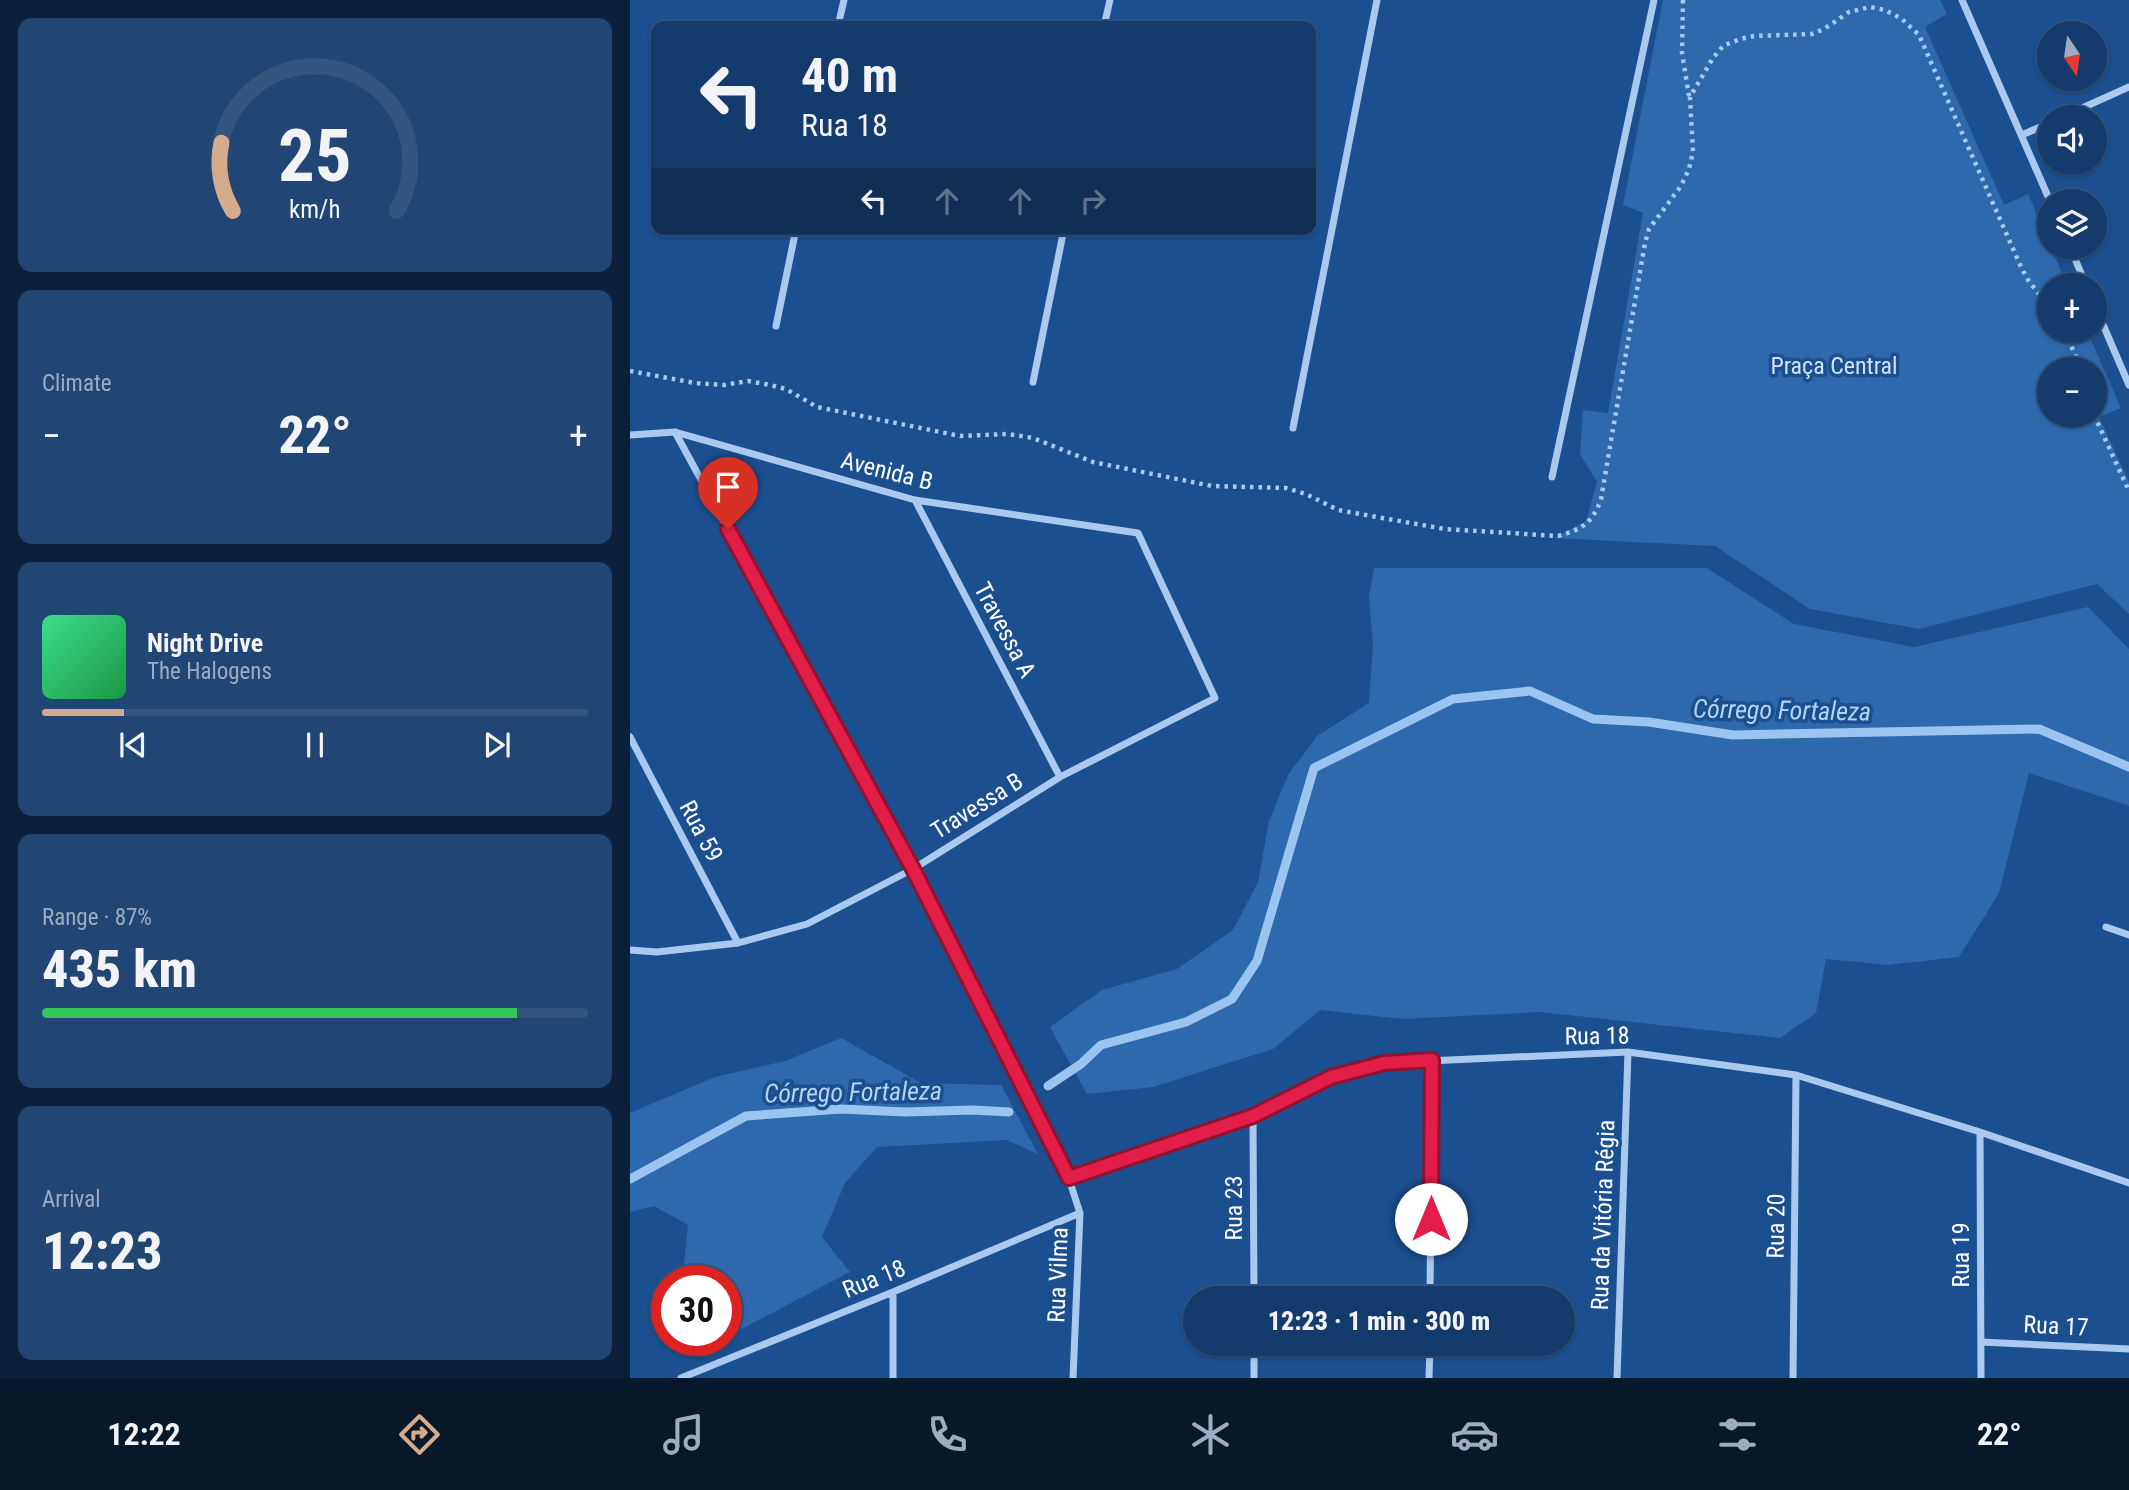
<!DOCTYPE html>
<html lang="en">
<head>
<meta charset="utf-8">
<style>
  :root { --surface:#143b6b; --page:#214673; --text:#f1f3f6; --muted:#9dadc1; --line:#33557e; --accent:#d6ab8b }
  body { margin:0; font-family:"Roboto Condensed",sans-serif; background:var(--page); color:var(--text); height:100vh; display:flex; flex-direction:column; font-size:26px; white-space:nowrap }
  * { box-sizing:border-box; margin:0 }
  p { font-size:23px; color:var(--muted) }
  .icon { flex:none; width:38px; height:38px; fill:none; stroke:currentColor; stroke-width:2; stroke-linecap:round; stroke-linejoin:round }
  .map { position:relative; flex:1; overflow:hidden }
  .panel { display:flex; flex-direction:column; gap:18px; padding:18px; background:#0b203b; width:630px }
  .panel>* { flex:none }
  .banner { position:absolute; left:21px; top:21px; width:665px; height:214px; border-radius:14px; box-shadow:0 2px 5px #0004,0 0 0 2px var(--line); background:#143b6b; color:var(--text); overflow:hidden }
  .needle { width:46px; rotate:167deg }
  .buttons { position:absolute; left:1407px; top:21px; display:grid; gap:14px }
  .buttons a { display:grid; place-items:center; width:70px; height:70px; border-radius:50%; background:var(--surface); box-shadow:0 2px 5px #0004,0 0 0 2px var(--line); font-size:35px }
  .speed { position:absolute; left:21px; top:1265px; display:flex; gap:14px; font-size:35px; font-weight:700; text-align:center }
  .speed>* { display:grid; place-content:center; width:91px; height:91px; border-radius:50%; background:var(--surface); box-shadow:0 2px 5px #0004,0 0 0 2px var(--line); line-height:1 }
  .speed .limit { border:10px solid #d22; background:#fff; color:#111 }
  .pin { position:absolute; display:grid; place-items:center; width:60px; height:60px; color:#fff; margin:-72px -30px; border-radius:50% 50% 50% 0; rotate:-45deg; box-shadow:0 0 7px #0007 }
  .pin .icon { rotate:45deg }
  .me { position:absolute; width:77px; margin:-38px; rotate:0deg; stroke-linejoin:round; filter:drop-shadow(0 0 5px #0008) }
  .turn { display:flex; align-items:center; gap:24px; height:147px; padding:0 35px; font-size:32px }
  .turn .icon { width:91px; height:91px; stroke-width:2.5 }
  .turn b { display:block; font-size:49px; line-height:60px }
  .lanes { display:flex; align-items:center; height:66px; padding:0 35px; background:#0003; justify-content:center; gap:35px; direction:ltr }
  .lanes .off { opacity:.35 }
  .big { font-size:52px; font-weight:800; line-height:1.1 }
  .panel .tile { flex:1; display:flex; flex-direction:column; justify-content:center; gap:10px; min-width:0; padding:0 24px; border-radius:14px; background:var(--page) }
  .panel .dial { align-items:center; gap:0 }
  .dial svg { height:182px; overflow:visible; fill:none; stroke:var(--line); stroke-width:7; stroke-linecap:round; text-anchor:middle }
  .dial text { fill:var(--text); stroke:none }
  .song { display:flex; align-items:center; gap:21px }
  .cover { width:84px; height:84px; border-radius:10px; background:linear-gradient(135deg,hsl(150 70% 55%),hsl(140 70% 35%)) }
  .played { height:7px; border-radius:4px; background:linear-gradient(90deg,var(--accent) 15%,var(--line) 15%) }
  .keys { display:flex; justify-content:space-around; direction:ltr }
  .heat { display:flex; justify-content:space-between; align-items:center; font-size:38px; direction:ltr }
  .charge { height:10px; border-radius:5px; background:linear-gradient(90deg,#34c759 87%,var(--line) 0) }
  .trip { position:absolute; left:553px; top:1286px; width:392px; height:70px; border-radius:35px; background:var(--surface); box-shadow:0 2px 5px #0004,0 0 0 2px var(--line); font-weight:800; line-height:70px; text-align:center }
  .tab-bar { display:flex; height:112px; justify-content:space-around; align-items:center; background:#08182b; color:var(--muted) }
  .tab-bar .icon { width:49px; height:49px }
  .tab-bar .active { color:var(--accent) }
  .tab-bar b { font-size:32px; color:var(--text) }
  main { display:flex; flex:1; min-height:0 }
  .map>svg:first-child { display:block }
  .green { fill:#2e69ad; fill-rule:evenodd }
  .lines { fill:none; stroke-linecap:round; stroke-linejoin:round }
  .stream { stroke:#9cc4f0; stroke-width:9 }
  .path { stroke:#a9c9ee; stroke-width:4.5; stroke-dasharray:3.5 5; stroke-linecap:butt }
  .minor { stroke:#a9c9ee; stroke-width:7 }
  .route-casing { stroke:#92132f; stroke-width:18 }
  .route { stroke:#e11d48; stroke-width:12 }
  .labels { text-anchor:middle; stroke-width:7; stroke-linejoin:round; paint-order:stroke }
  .park-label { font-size:24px; fill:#cfe3fa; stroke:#1b4f8f }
  .street-label { font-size:24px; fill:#fff; stroke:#1b4f8f }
  .water-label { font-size:26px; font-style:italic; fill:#b5d3f5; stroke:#1b4f8f }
</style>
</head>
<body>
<main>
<section class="panel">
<div class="tile dial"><svg viewBox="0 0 100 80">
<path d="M14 69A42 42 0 1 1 86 69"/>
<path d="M14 69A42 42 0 0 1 9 39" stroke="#d6ab8b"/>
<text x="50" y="56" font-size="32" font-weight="700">25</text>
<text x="50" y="72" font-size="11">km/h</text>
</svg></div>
<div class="tile"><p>Climate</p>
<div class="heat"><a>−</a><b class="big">22°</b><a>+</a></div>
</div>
<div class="tile">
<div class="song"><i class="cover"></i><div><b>Night Drive</b><p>The Halogens</p></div></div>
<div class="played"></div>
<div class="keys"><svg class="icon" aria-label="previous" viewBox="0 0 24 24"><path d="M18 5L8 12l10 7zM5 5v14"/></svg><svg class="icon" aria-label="pause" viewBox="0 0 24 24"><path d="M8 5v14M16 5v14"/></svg><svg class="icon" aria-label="next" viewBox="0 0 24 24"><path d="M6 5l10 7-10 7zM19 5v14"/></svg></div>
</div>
<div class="tile"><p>Range · 87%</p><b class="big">435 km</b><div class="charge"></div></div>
<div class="tile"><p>Arrival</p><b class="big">12:23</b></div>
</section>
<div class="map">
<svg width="1499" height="1378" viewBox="0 0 1499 1378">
  <rect width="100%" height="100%" fill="#1b4f8f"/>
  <path class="green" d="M1033,0H1310L1317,14L1295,27L1374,205L1398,194L1437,285H1419V331H1457L1491,408L1469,417L1499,482V614L1467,584L1289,629L1180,609L1085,546L924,538L956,521L967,482L950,454L953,410L978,413L1013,213L993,205ZM1419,369H1465V415H1419Z
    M744,568H1077L1164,624L1284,647L1458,607L1499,649V806L1399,773L1369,893L1329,957L1257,965L1196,959L1186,1013L1150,1038L910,1012L772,1019L690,1010L643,1049L523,1087L457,1094L420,1027L472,990L547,969L603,930L628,882L639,821L658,775L687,736L739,703L743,646L739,597Z
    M211,1038L291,1083L371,1085L408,1154L377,1140L247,1147L215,1183L192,1237L220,1272L96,1337V1281H52L58,1225L24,1206L0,1212V1113L85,1077L155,1061Z"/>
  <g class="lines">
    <path class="stream" d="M418,1086L451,1064L471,1045L556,1022L602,999L627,961L684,768L823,699L900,691L963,719L1019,722L1103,735L1409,729L1499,767
      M0,1179L116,1116L211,1109L275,1112L343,1110L379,1112"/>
    <path class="path" d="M1053,0L1052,53L1059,96
      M1435,331L1451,369
      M0,371L65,383L94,385L118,381L140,385L156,389L187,407L330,436L378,434L403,438L463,462L582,486L656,488L676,494L708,510L741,516L815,529L928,536C952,529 962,524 971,499L1015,243L1019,229L1051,186L1059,169L1063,152L1060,97L1083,58L1093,46L1110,39L1124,36L1182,34L1194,29L1219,12L1240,7L1255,10L1272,19L1289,35L1391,267L1398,280L1419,307
      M1464,415L1499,491"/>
    <path class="minor" d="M1332,0L1420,201
      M208,26L214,0
      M474,26L480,0
      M1432,117L1499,87
      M1392,135L1419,123
      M1440,247L1456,285
      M1465,306L1499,385
      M146,326L166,229
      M403,382L434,229
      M663,428L747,0
      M45,432L283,869L439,1179L450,1213L443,1378
      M0,435L45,432L285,500L508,533L585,698L430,777L283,869L177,924L108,943L27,952L0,950
      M922,477L1024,0
      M285,500L430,777
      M0,737L108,943
      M1476,927L1499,935
      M623,1117L624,1298
      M1350,1132L1351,1378
      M439,1179L623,1117L701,1077L754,1063L998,1052L1166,1075L1350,1132L1499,1183
      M263,1292V1378
      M800,1298L802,1060
      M1351,1342L1499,1349
      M624,1344V1378
      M51,1378L263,1292L450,1213
      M799,1378L800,1344
      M987,1378L998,1052
      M1163,1378L1166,1075"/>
  </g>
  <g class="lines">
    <g class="route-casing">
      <path id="route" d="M98,529L283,869L439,1178L623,1116L701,1077L754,1063L802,1060L801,1219"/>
    </g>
    <use href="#route" class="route"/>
  </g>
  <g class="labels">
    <g class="park-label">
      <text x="1204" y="374">Praça Central</text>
    </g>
    <g class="street-label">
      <text transform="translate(257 471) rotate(14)" y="8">Avenida B</text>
      <text transform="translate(375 630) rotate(62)" y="8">Travessa A</text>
      <text transform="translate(347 806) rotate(-32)" y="8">Travessa B</text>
      <text transform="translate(71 831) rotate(62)" y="8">Rua 59</text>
      <text transform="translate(967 1036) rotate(-1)" y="8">Rua 18</text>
      <text transform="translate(604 1208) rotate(-90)" y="8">Rua 23</text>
      <text transform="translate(973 1215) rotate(-88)" y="8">Rua da Vitória Régia</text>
      <text transform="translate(1146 1226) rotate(-89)" y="8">Rua 20</text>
      <text transform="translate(1331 1255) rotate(-90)" y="8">Rua 19</text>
      <text transform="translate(428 1275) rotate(-88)" y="8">Rua Vilma</text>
      <text transform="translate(244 1279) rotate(-22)" y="8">Rua 18</text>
      <text transform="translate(1426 1326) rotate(3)" y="8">Rua 17</text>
    </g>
    <g class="water-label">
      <text transform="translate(1152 710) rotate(1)" y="9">Córrego Fortaleza</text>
      <text transform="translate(223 1092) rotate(-1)" y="9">Córrego Fortaleza</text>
    </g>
  </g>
</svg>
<div class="buttons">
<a><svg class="needle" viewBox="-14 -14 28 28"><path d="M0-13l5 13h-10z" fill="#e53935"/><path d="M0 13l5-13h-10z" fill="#9dadc1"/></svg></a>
<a><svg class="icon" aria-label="sound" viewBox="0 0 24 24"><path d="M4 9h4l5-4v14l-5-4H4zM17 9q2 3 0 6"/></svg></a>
<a><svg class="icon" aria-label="layers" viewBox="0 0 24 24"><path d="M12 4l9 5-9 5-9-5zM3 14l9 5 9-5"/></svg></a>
<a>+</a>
<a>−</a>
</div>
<div class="speed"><div class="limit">30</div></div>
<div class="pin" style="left:98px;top:529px;background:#d93025"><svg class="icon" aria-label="arrive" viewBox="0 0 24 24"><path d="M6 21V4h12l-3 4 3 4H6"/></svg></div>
<svg class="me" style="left:801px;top:1219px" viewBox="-20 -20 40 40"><circle r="19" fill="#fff"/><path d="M0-13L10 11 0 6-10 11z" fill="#e11d48"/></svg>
<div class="trip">12:23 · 1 min · 300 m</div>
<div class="banner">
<div class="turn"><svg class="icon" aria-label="left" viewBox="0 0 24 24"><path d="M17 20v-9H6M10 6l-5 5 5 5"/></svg><div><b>40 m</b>Rua 18</div></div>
<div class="lanes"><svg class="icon" aria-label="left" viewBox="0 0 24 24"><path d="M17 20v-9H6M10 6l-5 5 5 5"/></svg><svg class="icon off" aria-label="ahead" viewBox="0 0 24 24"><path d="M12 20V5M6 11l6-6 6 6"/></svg><svg class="icon off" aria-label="ahead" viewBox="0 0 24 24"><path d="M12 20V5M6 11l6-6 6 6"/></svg><svg class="icon off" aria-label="right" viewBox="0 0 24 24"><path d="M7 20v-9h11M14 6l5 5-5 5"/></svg></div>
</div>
</div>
</main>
<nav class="tab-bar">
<b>12:22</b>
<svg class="icon active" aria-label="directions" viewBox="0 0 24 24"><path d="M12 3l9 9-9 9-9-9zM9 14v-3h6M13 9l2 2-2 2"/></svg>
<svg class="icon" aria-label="music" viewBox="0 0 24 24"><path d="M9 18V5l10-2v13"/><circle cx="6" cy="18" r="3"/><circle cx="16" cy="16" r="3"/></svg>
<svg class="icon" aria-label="phone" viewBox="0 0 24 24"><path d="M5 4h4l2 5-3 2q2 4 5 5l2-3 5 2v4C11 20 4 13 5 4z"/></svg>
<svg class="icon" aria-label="climate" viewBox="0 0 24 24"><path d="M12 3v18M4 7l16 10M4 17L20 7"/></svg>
<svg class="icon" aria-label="car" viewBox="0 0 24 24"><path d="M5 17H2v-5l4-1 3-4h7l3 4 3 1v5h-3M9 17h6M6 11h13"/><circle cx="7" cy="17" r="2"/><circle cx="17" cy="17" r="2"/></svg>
<svg class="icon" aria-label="filters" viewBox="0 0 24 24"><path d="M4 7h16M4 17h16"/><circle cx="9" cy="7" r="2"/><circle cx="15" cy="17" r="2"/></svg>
<b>22°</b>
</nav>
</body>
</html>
